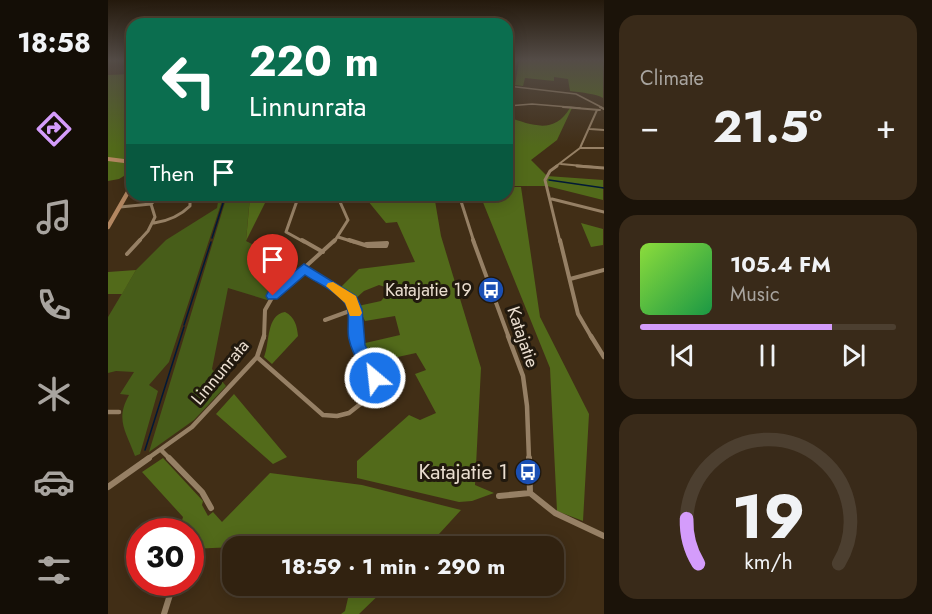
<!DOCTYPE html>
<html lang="en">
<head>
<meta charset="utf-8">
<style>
  :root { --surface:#312210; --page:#392a19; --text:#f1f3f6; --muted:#a8a49f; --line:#4c3f30; --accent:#d49cfb }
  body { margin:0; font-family:Jost,sans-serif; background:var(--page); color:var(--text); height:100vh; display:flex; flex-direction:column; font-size:22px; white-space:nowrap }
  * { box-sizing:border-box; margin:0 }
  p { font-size:20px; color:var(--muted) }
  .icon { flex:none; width:33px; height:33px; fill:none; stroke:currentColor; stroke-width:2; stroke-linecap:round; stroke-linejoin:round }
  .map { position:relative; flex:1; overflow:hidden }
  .sheet { display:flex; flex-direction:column; gap:15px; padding:15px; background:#1b1309; width:328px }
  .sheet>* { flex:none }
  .top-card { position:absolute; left:18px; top:18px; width:387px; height:183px; border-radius:18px; box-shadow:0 3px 15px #0003,0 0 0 2px var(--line); background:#0b6e4f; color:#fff; overflow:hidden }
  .speed { position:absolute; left:18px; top:518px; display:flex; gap:12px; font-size:30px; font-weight:700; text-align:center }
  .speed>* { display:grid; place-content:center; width:78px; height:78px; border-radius:50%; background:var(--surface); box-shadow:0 3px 15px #0003,0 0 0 2px var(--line); line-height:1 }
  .speed .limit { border:9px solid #d22; background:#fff; color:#111 }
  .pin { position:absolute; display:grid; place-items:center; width:51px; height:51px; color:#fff; margin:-62px -26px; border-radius:50% 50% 50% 0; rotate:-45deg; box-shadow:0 0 6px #0007 }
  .pin .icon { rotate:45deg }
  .me { position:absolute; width:66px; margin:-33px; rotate:332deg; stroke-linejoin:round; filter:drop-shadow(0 0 4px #0008) }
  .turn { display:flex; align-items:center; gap:21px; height:126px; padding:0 24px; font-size:27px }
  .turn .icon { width:78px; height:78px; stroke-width:2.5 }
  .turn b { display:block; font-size:42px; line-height:51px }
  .then { display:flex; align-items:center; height:57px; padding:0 24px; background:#0003; gap:12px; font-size:22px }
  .big { font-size:45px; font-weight:700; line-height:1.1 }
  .sheet .card { flex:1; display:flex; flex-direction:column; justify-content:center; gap:9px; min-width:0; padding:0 21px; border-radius:18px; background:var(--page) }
  .sheet .dial { align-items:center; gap:0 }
  .dial svg { height:156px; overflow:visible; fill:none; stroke:var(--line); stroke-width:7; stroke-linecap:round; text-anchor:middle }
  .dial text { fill:var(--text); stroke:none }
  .song { display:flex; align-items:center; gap:18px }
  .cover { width:72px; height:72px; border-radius:9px; background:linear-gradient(135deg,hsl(90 70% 55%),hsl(140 70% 35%)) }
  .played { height:6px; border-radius:3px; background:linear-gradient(90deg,var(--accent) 75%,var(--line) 75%) }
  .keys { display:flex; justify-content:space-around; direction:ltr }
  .heat { display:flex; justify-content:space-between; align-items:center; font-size:33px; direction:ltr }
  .trip { position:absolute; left:114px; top:536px; width:342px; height:60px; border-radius:18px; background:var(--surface); box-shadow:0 3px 15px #0003,0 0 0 2px var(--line); font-weight:700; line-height:60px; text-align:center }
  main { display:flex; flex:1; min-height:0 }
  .menu { display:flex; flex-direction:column; width:108px; justify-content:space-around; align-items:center; background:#140e06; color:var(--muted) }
  .menu .icon { width:42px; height:42px }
  .menu .selected { color:var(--accent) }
  .menu b { font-size:27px; color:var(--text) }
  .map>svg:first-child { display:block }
  .green { fill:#475d19 }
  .forest { fill:#526a1a }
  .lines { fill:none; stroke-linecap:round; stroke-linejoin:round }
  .stream { stroke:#021937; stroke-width:1.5 }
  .street-far5 { stroke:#968065; stroke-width:1.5 }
  .street-far4 { stroke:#968065; stroke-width:2 }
  .street-far3 { stroke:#968065; stroke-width:3 }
  .street-far2 { stroke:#968065; stroke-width:4 }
  .street-far1 { stroke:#968065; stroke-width:4.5 }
  .street { stroke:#968065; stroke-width:6 }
  .secondary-far1 { stroke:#b38761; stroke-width:4 }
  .secondary { stroke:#b38761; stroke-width:4.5 }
  .route { fill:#1a73e8; stroke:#114b97; stroke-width:1.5 }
  .slow { fill:#f59e0b }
  .labels { text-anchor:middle; stroke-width:6; stroke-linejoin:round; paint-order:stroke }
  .poi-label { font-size:18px; fill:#eaded0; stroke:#21190e; text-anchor:end }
  .street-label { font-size:18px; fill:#eaded0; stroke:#21190e }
  .near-poi-label { font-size:21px; fill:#eaded0; stroke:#21190e; text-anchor:end }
</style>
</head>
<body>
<main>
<nav class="menu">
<b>18:58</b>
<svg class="icon selected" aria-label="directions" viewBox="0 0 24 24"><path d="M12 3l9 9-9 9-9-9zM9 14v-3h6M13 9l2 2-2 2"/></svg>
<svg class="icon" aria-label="music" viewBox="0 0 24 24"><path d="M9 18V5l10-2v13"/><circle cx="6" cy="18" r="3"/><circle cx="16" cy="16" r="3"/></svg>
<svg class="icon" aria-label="phone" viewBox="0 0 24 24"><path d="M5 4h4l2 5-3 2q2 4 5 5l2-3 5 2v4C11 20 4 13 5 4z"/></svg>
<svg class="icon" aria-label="climate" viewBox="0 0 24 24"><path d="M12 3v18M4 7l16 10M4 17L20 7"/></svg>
<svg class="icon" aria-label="car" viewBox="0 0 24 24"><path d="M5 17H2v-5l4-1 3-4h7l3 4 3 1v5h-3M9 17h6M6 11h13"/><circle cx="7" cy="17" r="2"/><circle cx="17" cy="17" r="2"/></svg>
<svg class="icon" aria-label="filters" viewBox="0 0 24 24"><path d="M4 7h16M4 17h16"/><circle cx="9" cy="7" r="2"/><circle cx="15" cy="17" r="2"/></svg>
</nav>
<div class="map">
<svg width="496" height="614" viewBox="0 0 496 614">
  <rect width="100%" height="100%" fill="#412e16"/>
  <path class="green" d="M142,196L138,241L156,250L154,254L179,280L159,300L120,288L104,369L118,386L86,420L41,452L118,199Z
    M114,201L61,362L41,385L50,391L32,454L27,456C18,431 7,420 21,395L12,394L26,372L8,371L0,373V317L28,270L58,240L109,208L110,202Z"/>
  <path class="forest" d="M411,61H495V98C489,94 471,92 462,91L460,79L446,77V81L417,78L415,86L407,85Z
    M24,74V171L11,179L0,181V75Z
    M462,108H464L449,140L423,160L439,176L495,180V200L439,186H399V117C424,125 446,135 462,108Z
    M399,187H413L432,317L481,414L475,521L449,511L442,368L372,195H399Z
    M111,195H161L138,241L142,197L110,202Z
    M255,195H326L333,236L373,368L367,485L386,493L364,501L351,502L249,478V461L301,415L312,420L328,413L307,374L318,370L308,353L262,363L253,344L292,335L287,316L257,321L250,306L273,301L279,294L277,287L271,285L256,291L246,300L232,288L251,269L307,262L289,222L278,223Z
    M473,223L495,229V245L483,247Z
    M28,270L14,294H0V272Z
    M177,312C187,317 189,326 190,336L164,364L156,357C162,343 158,315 177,312Z
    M126,394L179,457L165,464L108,414Z
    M55,458L95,501L94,505L100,516L105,512L114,522L162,473L254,485L353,510L320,546H200L196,544L83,549L82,531H71L75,517L34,472Z
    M243,585H281L251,614H233L237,611Z"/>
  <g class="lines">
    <path class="stream" d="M441,180L496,188
      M104,238L116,200
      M76,325L103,242
      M37,450L76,327"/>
    <path class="street-far5" d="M399,86L468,94L495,108
      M399,106L424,104L472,108"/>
    <path class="street-far4" d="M455,107L492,110
      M492,107L496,109
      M482,129L496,130
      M472,148H496
      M453,164L486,167
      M447,167L472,148L489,110"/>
    <path class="street-far3" d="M449,166L442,171L437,180L452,242
      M469,166L496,168
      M191,195L178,232L196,242
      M351,195L366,242
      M444,199L496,212
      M12,207L43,204L53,195
      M46,223C60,221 72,216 82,206V195
      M230,237L246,242
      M30,242L40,231L47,217L43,204
      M226,242L240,220L229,195"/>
    <path class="street-far2" d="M194,240L215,252
      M241,240L260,246H278L279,243L258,244
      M365,240L401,338
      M452,240L470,314L484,338
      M19,254L32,240
      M196,269C213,278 243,288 247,309C248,318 247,328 248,338
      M462,279L496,270
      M217,320L247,309
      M156,338L157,310L165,296L227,240"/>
    <path class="street-far1" d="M400,336L415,376L419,406L421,459
      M483,336L496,357
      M149,357L215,415L229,416L241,413L260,398L265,389C268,371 252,354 248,336
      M0,412H11
      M53,450L62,459
      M39,459L84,427L149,357L156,336"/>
    <path class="street" d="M61,458L94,492L103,508
      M421,458L422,493
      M0,487L41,458
      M422,493L447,513L496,536
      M391,496L422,493
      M56,614L66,582"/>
    <path class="secondary-far1" d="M0,159L24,162"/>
    <path class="secondary" d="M0,227L24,185"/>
  </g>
  <linearGradient id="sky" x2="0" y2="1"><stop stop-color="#24190c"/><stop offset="0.41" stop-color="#544c47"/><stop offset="1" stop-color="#544c47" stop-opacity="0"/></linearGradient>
  <rect width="496" height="147" fill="url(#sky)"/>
  <path class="route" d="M196,264L248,296L254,309L257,345L275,378L272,383L267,385L261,383C254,369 244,354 241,339C238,328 244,311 236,302C227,290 209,283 197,275L169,299H160L158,296L160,292Z"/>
  <path class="slow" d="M225,282L248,296L254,313L252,316H242L237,303L218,286L220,283Z"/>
  <defs>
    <g id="bus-disc" transform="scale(1.35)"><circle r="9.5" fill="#1a4fb4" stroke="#21190e"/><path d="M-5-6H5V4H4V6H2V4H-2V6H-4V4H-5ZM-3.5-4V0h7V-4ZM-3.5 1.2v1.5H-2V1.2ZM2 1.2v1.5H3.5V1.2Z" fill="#fff"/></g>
  </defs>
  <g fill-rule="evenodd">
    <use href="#bus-disc" x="383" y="290"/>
    <use href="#bus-disc" x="420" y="472"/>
  </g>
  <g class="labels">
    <g class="poi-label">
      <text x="364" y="296">Katajatie 19</text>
    </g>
    <g class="street-label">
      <text transform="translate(415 337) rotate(71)" y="6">Katajatie</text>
      <text transform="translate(112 372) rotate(-50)" y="6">Linnunrata</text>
    </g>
    <g class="near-poi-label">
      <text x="400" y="479">Katajatie 1</text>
    </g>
  </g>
</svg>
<div class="speed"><div class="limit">30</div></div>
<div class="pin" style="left:165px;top:296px;background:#d93025"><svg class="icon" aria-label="arrive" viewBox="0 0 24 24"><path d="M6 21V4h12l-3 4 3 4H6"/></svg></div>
<svg class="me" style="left:267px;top:378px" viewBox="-20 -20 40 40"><circle r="17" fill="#1a73e8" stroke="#fff" stroke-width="3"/><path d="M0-11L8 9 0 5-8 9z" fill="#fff"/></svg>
<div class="trip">18:59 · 1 min · 290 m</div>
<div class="top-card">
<div class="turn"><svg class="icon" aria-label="left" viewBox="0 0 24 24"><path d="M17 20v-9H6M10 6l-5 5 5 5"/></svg><div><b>220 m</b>Linnunrata</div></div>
<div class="then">Then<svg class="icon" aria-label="arrive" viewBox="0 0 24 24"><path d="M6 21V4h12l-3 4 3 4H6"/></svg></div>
</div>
</div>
<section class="sheet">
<div class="card"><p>Climate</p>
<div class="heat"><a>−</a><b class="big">21.5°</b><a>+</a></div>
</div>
<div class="card">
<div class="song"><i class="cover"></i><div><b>105.4 FM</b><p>Music</p></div></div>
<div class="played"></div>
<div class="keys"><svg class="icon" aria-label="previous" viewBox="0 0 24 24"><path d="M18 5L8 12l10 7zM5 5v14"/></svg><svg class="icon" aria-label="pause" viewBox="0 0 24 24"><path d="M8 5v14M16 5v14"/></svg><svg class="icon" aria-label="next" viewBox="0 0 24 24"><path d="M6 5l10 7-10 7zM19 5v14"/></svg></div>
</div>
<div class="card dial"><svg viewBox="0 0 100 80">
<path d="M14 69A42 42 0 1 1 86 69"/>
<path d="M14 69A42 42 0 0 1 8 46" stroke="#d49cfb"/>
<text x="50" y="56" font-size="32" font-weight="700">19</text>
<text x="50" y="72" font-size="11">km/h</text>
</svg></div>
</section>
</main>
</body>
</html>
